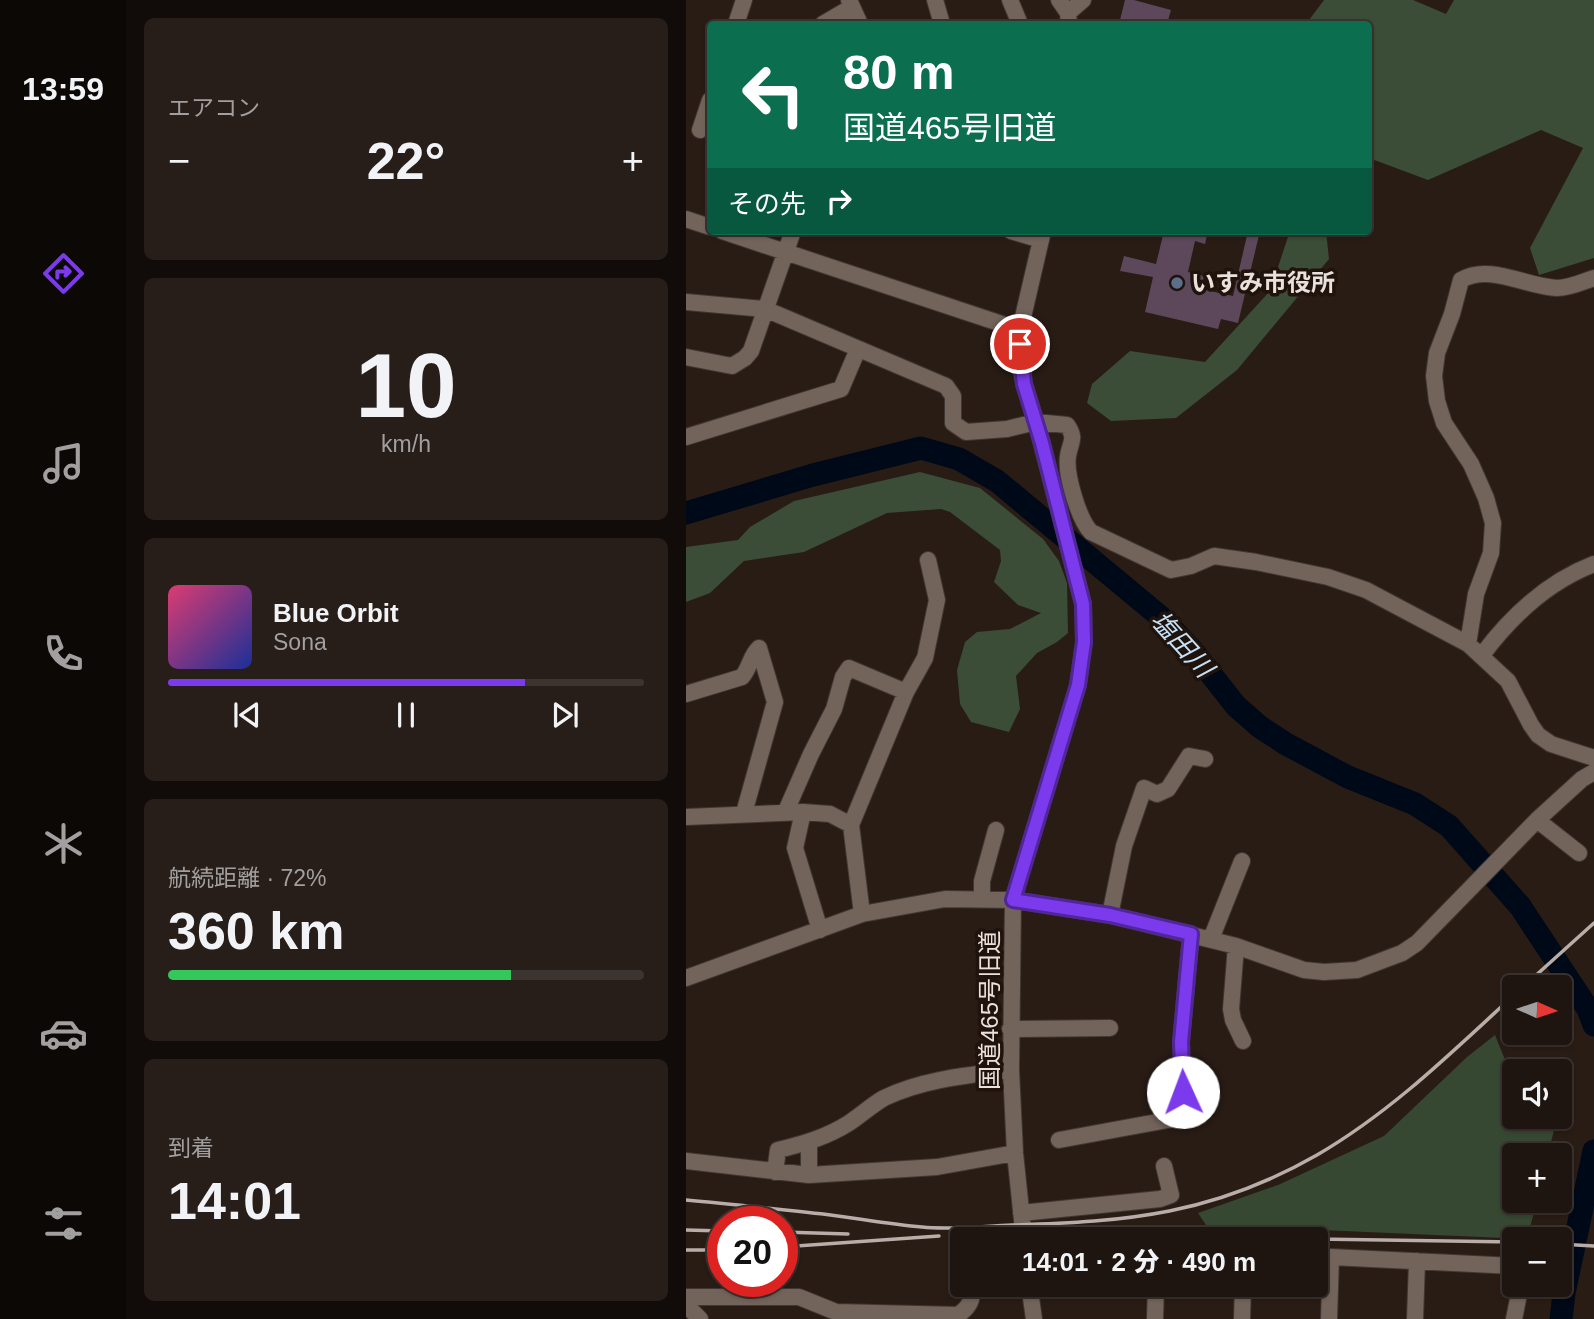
<!DOCTYPE html>
<html lang="ja">
<head>
<meta charset="utf-8">
<style>
  :root { --surface:#1f1510; --page:#271e19; --text:#f1f3f6; --muted:#a19f9f; --line:#3c3430; --accent:#7c3aed }
  body { margin:0; font-family:Helvetica,"Noto Sans JP",sans-serif; background:var(--page); color:var(--text); height:100vh; display:flex; flex-direction:column; font-size:26px; white-space:nowrap }
  * { box-sizing:border-box; margin:0 }
  p { font-size:23px; color:var(--muted) }
  .icon { flex:none; width:38px; height:38px; fill:none; stroke:currentColor; stroke-width:2; stroke-linecap:round; stroke-linejoin:round }
  .map { position:relative; flex:1; overflow:hidden }
  .side { display:flex; flex-direction:column; gap:18px; padding:18px; background:#110c09; width:560px }
  .side>* { flex:none }
  .guide { position:absolute; left:21px; top:21px; width:665px; height:214px; border-radius:7px; box-shadow:0 2px 5px #0004,0 0 0 2px var(--line); background:#0b6e4f; color:#fff; overflow:hidden }
  .needle { width:46px; rotate:93deg }
  .controls { position:absolute; left:816px; top:975px; display:grid; gap:14px }
  .controls a { display:grid; place-items:center; width:70px; height:70px; border-radius:7px; background:var(--surface); box-shadow:0 2px 5px #0004,0 0 0 2px var(--line); font-size:35px }
  .speed { position:absolute; left:21px; top:1206px; display:flex; gap:14px; font-size:35px; font-weight:700; text-align:center }
  .speed>* { display:grid; place-content:center; width:91px; height:91px; border-radius:50%; background:var(--surface); box-shadow:0 2px 5px #0004,0 0 0 2px var(--line); line-height:1 }
  .speed .limit { border:10px solid #d22; background:#fff; color:#111 }
  .pin { position:absolute; display:grid; place-items:center; width:60px; height:60px; color:#fff; margin:-30px; border:4px solid #fff; border-radius:50%; box-shadow:0 2px 7px #0007 }
  .me { position:absolute; width:77px; margin:-38px; rotate:358deg; stroke-linejoin:round; filter:drop-shadow(0 0 5px #0008) }
  .turn { display:flex; align-items:center; gap:24px; height:147px; padding:0 21px; font-size:32px }
  .turn .icon { width:91px; height:91px; stroke-width:2.5 }
  .turn b { display:block; font-size:49px; line-height:60px }
  .then { display:flex; align-items:center; height:66px; padding:0 21px; background:#0003; gap:14px; font-size:26px }
  .big { font-size:52px; font-weight:800; line-height:1.1 }
  .side .card { flex:1; display:flex; flex-direction:column; justify-content:center; gap:10px; min-width:0; padding:0 24px; border-radius:10px; background:var(--page) }
  .side .dial { align-items:center; gap:0 }
  .dial b { font-size:91px; line-height:1 }
  .song { display:flex; align-items:center; gap:21px }
  .cover { width:84px; height:84px; border-radius:10px; background:linear-gradient(135deg,hsl(340 70% 55%),hsl(230 70% 35%)) }
  .played { height:7px; border-radius:4px; background:linear-gradient(90deg,var(--accent) 75%,var(--line) 75%) }
  .keys { display:flex; justify-content:space-around; direction:ltr }
  .heat { display:flex; justify-content:space-between; align-items:center; font-size:38px; direction:ltr }
  .charge { height:10px; border-radius:5px; background:linear-gradient(90deg,#34c759 72%,var(--line) 0) }
  .trip { position:absolute; left:264px; top:1227px; width:378px; height:70px; border-radius:7px; background:var(--surface); box-shadow:0 2px 5px #0004,0 0 0 2px var(--line); font-weight:800; line-height:70px; text-align:center }
  main { display:flex; flex:1; min-height:0 }
  .tabs { display:flex; flex-direction:column; width:126px; justify-content:space-around; align-items:center; background:#0c0806; color:var(--muted) }
  .tabs .icon { width:49px; height:49px }
  .tabs .selected { color:var(--accent) }
  .tabs b { font-size:32px; color:var(--text) }
  .map>svg:first-child { display:block }
  .green { fill:#364732 }
  .forest { fill:#3b4c37 }
  .lines { fill:none; stroke-linecap:round; stroke-linejoin:round }
  .river { stroke:#000918; stroke-width:23 }
  .building { fill:#5c475b }
  .minor-casing { stroke:#413733; stroke-width:18 }
  .minor { stroke:#73645b; stroke-width:16 }
  .rail { stroke:#b8ada8; stroke-width:3.5 }
  .route-casing { stroke:#51269a; stroke-width:18 }
  .route { stroke:#7c3aed; stroke-width:12 }
  .service-dot { fill:#5c6f8a; stroke:#1f130c; stroke-width:2.5 }
  .labels { text-anchor:middle; stroke-width:7; stroke-linejoin:round; paint-order:stroke }
  .poi-label { font-size:24px; font-weight:bold; fill:#eae0dc; stroke:#1f130c; text-anchor:start }
  .street-label { font-size:24px; fill:#eae0dc; stroke:#1f130c }
  .water-label { font-size:26px; font-style:italic; fill:#c5e1f8; stroke:#1f130c }
</style>
</head>
<body>
<main>
<nav class="tabs">
<b>13:59</b>
<svg class="icon selected" aria-label="directions" viewBox="0 0 24 24"><path d="M12 3l9 9-9 9-9-9zM9 14v-3h6M13 9l2 2-2 2"/></svg>
<svg class="icon" aria-label="music" viewBox="0 0 24 24"><path d="M9 18V5l10-2v13"/><circle cx="6" cy="18" r="3"/><circle cx="16" cy="16" r="3"/></svg>
<svg class="icon" aria-label="phone" viewBox="0 0 24 24"><path d="M5 4h4l2 5-3 2q2 4 5 5l2-3 5 2v4C11 20 4 13 5 4z"/></svg>
<svg class="icon" aria-label="climate" viewBox="0 0 24 24"><path d="M12 3v18M4 7l16 10M4 17L20 7"/></svg>
<svg class="icon" aria-label="car" viewBox="0 0 24 24"><path d="M5 17H2v-5l4-1 3-4h7l3 4 3 1v5h-3M9 17h6M6 11h13"/><circle cx="7" cy="17" r="2"/><circle cx="17" cy="17" r="2"/></svg>
<svg class="icon" aria-label="filters" viewBox="0 0 24 24"><path d="M4 7h16M4 17h16"/><circle cx="9" cy="7" r="2"/><circle cx="15" cy="17" r="2"/></svg>
</nav>
<section class="side">
<div class="card"><p>エアコン</p>
<div class="heat"><a>−</a><b class="big">22°</b><a>+</a></div>
</div>
<div class="card dial"><b>10</b><p>km/h</p></div>
<div class="card">
<div class="song"><i class="cover"></i><div><b>Blue Orbit</b><p>Sona</p></div></div>
<div class="played"></div>
<div class="keys"><svg class="icon" aria-label="previous" viewBox="0 0 24 24"><path d="M18 5L8 12l10 7zM5 5v14"/></svg><svg class="icon" aria-label="pause" viewBox="0 0 24 24"><path d="M8 5v14M16 5v14"/></svg><svg class="icon" aria-label="next" viewBox="0 0 24 24"><path d="M6 5l10 7-10 7zM19 5v14"/></svg></div>
</div>
<div class="card"><p>航続距離 · 72%</p><b class="big">360 km</b><div class="charge"></div></div>
<div class="card"><p>到着</p><b class="big">14:01</b></div>
</section>
<div class="map">
<svg width="908" height="1319" viewBox="0 0 908 1319">
  <rect width="100%" height="100%" fill="#291c15"/>
  <path class="green" d="M809,1035L828,1082V1116L871,1117L862,1155H828V1200L851,1201L843,1231L817,1238L520,1225L512,1213L592,1185L698,1136L781,1057Z"/>
  <path class="forest" d="M638,0H727L760,14L768,0H908V258L853,275L844,248L897,148L855,130L742,180L683,158L682,24H620Z
    M604,231H640L643,259L551,370L490,418L425,421L401,403L406,384L444,351L519,362L584,291Z
    M234,472L294,488L357,539L373,561L381,583L382,633L371,642L351,653L330,676L334,709L323,732L285,722L274,704L271,670L279,642L291,632L324,629L355,613L332,605L308,582L315,561L314,550L264,512L255,509L201,513L118,552L58,561L24,593L0,602V547L52,540L64,527L108,501Z"/>
  <g class="lines">
    <path class="river" d="M0,513L127,475L235,448L273,459L311,481L476,618L506,650L550,706L574,727L600,744L662,777L729,804L763,826L834,906L902,1009L908,1025
      M875,1319L878,1293L908,1151"/>
  </g>
  <path class="building" d="M439,0H448L485,10L481,24H433Z
    M478,231H522L519,244L509,241L502,272L518,276L515,289L547,296L562,231H574L552,323L535,319L532,329L459,312L467,277L434,271L438,256L470,264Z"/>
  <g class="lines">
    <g class="minor-casing">
      <path id="minor" d="M163,0L174,24
        M249,0L256,24
        M324,0L334,24
        M373,0L382,13L383,24
        M382,13L397,0
        M50,24L58,0
        M137,24L166,7
        M14,130L24,100
        M0,219L24,227
        M36,231L334,330
        M325,231L355,240
        M0,302L79,309L260,386L267,396V423L280,432L321,429L350,422L381,425C391,439 384,442 382,456C379,474 393,520 405,532L485,570L505,566L528,556L570,562L642,577L680,590L782,644L822,681L845,725L852,735L865,744L908,758
        M0,357L46,366L59,358L65,351L107,231
        M0,437L155,389L172,349
        M782,644L790,594L805,553L807,523L800,498L785,464L758,423L751,401L748,376L751,353L766,314L775,280C804,263 840,287 871,288C884,288 896,282 908,278
        M796,655C826,615 861,582 908,564
        M0,694L56,677C64,668 64,656 73,648
        M100,811L125,754L148,709L157,677L163,668L220,692
        M117,812L109,848L134,930
        M58,813L89,702L73,648
        M0,817L117,812L144,814L165,825L176,914
        M851,820L893,853
        M165,825L220,692L239,658L251,600L242,560
        M296,900V881L310,830
        M424,915L438,846L458,788L471,794L482,789L503,756L519,759
        M525,939L556,861
        M550,946L545,1009L547,1020L557,1041
        M0,978L176,914L259,899L327,900L424,915L550,946L618,970L638,972L671,970L716,953L731,943L851,820L896,779L908,772
        M324,1029L424,1028
        M373,1140L498,1117L495,1042L505,934
        M0,1161L123,1175L251,1167L329,1153
        M89,1172L92,1150C117,1144 141,1137 163,1123C175,1115 186,1105 198,1098C237,1079 283,1075 325,1070
        M123,1175V1143
        M335,1213L474,1199L485,1195L478,1166
        M338,1239L329,1153L325,1070L327,900L392,685L398,642L397,604L350,422L338,384L333,359L334,330L357,231
        M343,1284L348,1319
        M471,1284H502
        M0,1297H113L150,1312L272,1315C284,1307 287,1299 287,1284
        M0,1305L14,1319
        M469,1319L470,1284
        M556,1319L557,1284
        M643,1319L645,1257L828,1266
        M729,1319L731,1261
        M828,1319L835,1284"/>
    </g>
    <use href="#minor" class="minor"/>
    <path class="rail" d="M837,987L908,923
      M0,1200C46,1204 91,1209 137,1214C170,1218 203,1224 236,1227C265,1230 297,1226 326,1225C442,1222 528,1214 631,1155C705,1112 765,1053 828,995
      M0,1230L37,1231
      M96,1232L162,1234
      M344,1234L628,1239
      M630,1239L828,1242
      M873,1244L908,1246
      M96,1247L253,1236
      M0,1250H37"/>
  </g>
  <g class="lines">
    <g class="route-casing">
      <path id="route" d="M334,344L338,384L356,443L397,604L398,642L392,685L327,900L424,915L505,934L495,1042L497,1092"/>
    </g>
    <use href="#route" class="route"/>
  </g>
  <circle class="service-dot" cx="491" cy="283" r="7"/>
  <g class="labels">
    <g class="poi-label">
      <text x="505" y="291">いすみ市役所</text>
    </g>
    <g class="street-label">
      <text transform="translate(304 1010) rotate(-90)" y="8">国道465号旧道</text>
    </g>
    <g class="water-label">
      <text transform="translate(496 644) rotate(48)" y="9">塩田川</text>
    </g>
  </g>
</svg>
<div class="controls">
<a><svg class="needle" viewBox="-14 -14 28 28"><path d="M0-13l5 13h-10z" fill="#e53935"/><path d="M0 13l5-13h-10z" fill="#a19f9f"/></svg></a>
<a><svg class="icon" aria-label="sound" viewBox="0 0 24 24"><path d="M4 9h4l5-4v14l-5-4H4zM17 9q2 3 0 6"/></svg></a>
<a>+</a>
<a>−</a>
</div>
<div class="speed"><div class="limit">20</div></div>
<div class="pin" style="left:334px;top:344px;background:#d93025"><svg class="icon" aria-label="arrive" viewBox="0 0 24 24"><path d="M6 21V4h12l-3 4 3 4H6"/></svg></div>
<svg class="me" style="left:497px;top:1092px" viewBox="-20 -20 40 40"><circle r="19" fill="#fff"/><path d="M0-13L10 11 0 6-10 11z" fill="#7c3aed"/></svg>
<div class="trip">14:01 · 2 分 · 490 m</div>
<div class="guide">
<div class="turn"><svg class="icon" aria-label="left" viewBox="0 0 24 24"><path d="M17 20v-9H6M10 6l-5 5 5 5"/></svg><div><b>80 m</b>国道465号旧道</div></div>
<div class="then">その先<svg class="icon" aria-label="right" viewBox="0 0 24 24"><path d="M7 20v-9h11M14 6l5 5-5 5"/></svg></div>
</div>
</div>
</main>
</body>
</html>
